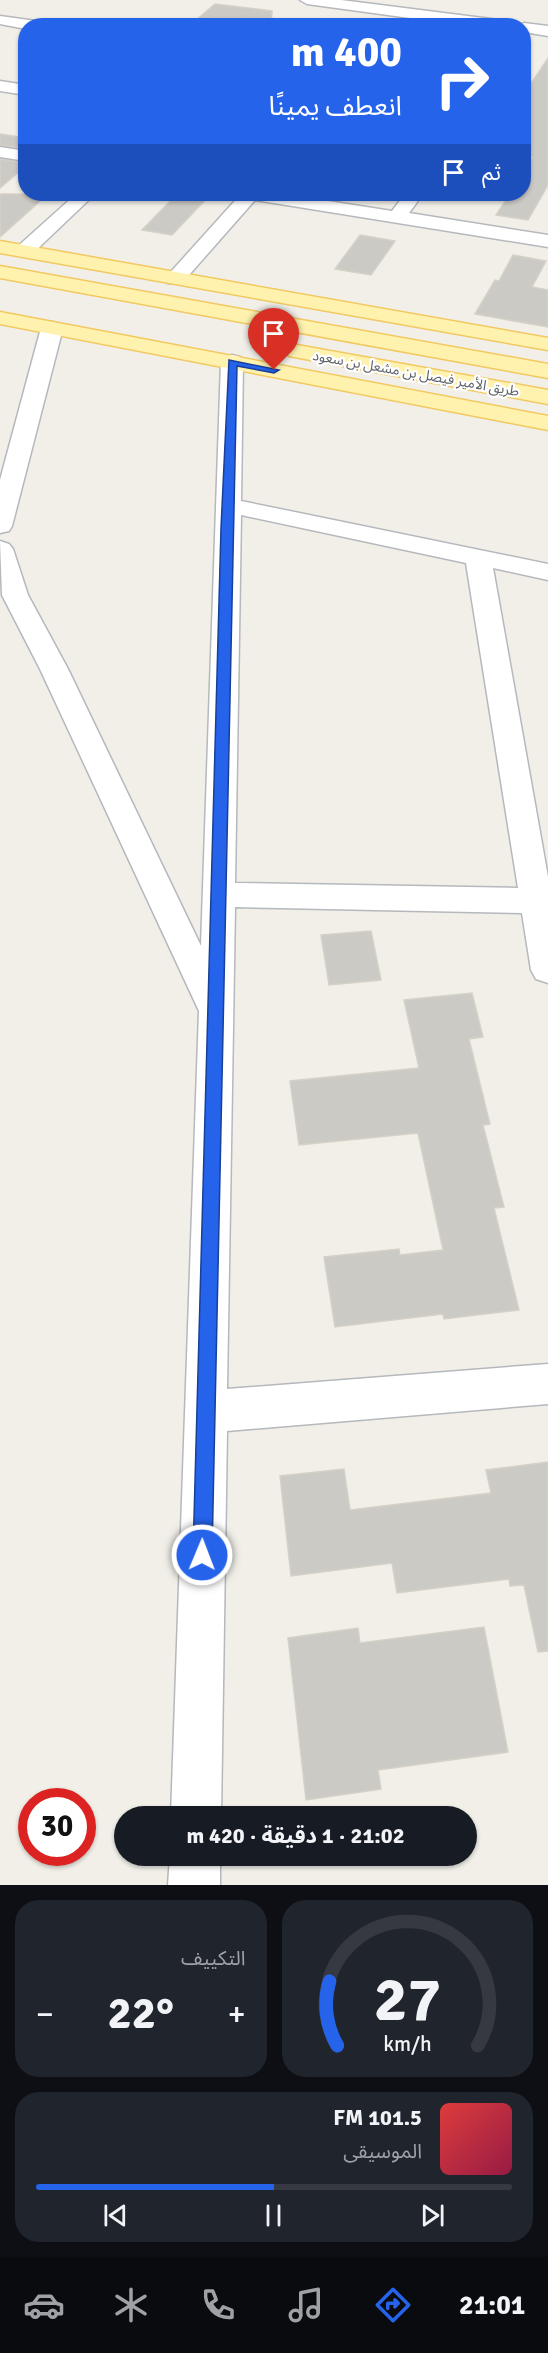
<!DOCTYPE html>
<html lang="ar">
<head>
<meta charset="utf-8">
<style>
  :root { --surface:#171b24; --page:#20242c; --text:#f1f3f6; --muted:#9ea1a6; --line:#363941; --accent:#2563eb }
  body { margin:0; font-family:Signika,"Noto Sans Arabic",sans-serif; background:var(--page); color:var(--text); direction:rtl; height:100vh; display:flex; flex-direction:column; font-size:22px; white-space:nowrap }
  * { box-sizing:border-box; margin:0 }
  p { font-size:20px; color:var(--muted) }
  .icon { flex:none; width:33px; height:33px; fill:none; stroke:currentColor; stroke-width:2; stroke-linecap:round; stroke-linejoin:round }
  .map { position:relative; height:1885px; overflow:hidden; direction:ltr }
  .side { display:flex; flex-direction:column; gap:15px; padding:15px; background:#0d0f14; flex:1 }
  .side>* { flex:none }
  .hud { position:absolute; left:18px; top:18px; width:513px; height:183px; border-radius:24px; box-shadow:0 2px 4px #0004; direction:rtl; background:#2563eb; color:#fff; overflow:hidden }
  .speed { position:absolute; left:18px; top:1788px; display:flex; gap:12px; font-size:30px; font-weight:700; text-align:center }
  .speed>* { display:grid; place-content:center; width:78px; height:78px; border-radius:50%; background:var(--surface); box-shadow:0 2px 4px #0004; line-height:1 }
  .speed .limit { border:9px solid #d22; background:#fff; color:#111 }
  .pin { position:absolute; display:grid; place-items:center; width:51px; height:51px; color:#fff; margin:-62px -26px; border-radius:50% 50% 50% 0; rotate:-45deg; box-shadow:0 0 6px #0007 }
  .pin .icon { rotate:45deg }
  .me { position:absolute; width:66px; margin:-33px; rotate:1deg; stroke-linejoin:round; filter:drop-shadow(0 0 4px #0008) }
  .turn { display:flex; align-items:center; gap:21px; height:126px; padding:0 30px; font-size:27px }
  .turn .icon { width:78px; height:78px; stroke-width:2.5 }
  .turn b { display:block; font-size:42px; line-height:51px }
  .then { display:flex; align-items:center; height:57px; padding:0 30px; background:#0003; gap:12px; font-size:22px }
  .big { font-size:45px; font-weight:700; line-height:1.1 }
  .side .card { flex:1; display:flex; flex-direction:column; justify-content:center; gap:9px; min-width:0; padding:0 21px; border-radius:24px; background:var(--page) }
  .side .dial { align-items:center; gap:0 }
  .dial svg { height:156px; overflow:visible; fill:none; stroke:var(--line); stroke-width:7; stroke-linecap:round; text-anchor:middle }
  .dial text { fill:var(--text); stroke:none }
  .song { display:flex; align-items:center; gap:18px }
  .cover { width:72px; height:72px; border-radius:9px; background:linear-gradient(135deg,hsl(0 70% 55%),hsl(340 70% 35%)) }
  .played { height:6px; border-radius:3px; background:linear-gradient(90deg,var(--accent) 50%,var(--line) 50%) }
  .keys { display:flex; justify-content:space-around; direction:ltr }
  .heat { display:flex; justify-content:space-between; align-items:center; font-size:33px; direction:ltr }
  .side .tiles { flex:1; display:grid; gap:15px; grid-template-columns:1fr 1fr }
  .card:last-child { grid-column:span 2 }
  .trip { position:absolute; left:114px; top:1806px; width:363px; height:60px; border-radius:30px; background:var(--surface); box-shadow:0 2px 4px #0004; font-weight:700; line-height:60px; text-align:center; direction:rtl }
  .tab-bar { display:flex; height:96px; justify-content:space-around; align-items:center; background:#090b0e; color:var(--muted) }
  .tab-bar .icon { width:42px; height:42px }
  .tab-bar .current { color:var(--accent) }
  .tab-bar b { font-size:27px; color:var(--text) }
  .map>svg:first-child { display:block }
  .building { fill:#cccac5; stroke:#d6d1c6; stroke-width:1.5 }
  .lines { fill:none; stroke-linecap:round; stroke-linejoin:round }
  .minor-casing { stroke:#b5b8bc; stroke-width:3 }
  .major-casing { stroke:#f2c960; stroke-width:3 }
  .minor { fill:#fff; fill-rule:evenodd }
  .major { fill:#fff2af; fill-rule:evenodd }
  .route { fill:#2563eb; stroke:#184099; stroke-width:1.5 }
  .labels { text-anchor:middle; stroke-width:4.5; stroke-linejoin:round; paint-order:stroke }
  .far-street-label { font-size:14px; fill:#5f6368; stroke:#fff }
</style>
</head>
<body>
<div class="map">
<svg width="548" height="1885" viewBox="0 0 548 1885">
  <rect width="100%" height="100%" fill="#f1efe8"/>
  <path class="building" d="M215,4L272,11L271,26H189Z
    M548,58V185L528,220L496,215L510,194H524V172L533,157L524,156V94Z
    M0,134L26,138V149L0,145Z
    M0,159L26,163V166L0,188Z
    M0,194H48L0,237Z
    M177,194H211L172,235L142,230Z
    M360,235L395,241L371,275L335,269Z
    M513,255L546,261L532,287L548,290V327L475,314L495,280L499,281Z
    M371,931L381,980L329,985L321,935Z
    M472,993L483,1037L469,1039L490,1124L483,1125L504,1207L494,1208L519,1310L444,1319L443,1314L335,1327L324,1257L399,1249L400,1255L443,1250L418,1133L299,1145L290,1081L419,1068L404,1000Z
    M548,1462V1651L538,1652L524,1585L510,1586L509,1579L397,1593L392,1563L291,1576L280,1476L344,1469L350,1510L491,1493L486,1470Z
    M484,1627L508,1752L378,1770L381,1789L306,1800L288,1638L358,1628L360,1643Z"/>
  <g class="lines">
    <g class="minor-casing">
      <path id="minor" d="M300,0H341L507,21L514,26H469L307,4Z
        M0,16L36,21L43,26H26V29L0,24Z
        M524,23L548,26V36L524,32V26H518Z
        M0,81L26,85V95L0,91Z
        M0,147L26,151V161L0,157Z
        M76,194H95L31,255H17L14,251L17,247Z
        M241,194H283L392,211L405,194H423L409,213L548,235V247L255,200L182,283H168L165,279L168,275Z
        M52,322L59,324L63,328L12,526L9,531L0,533V480L41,328L45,324Z
        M232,355L240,357L243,362L241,501L548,564V580L493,568L548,877V983L536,979L531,970L522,913L235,907L227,1389L548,1364V1404L227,1431L221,1816H171L199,1011L40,669L2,595L0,541L9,544L13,549L28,595L68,669L201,946L221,362L224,357ZM241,515L466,563L518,888L235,883Z
        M170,1856H220V1885H168Z"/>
    </g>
    <g class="major-casing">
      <path id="major" d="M0,241L548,338V350L0,253Z
        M0,266L548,364V378L0,278Z
        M0,312L548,416V430L0,324Z
        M297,345L548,390V404L289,356L286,351L289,346Z"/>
    </g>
    <use href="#minor" class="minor"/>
    <use href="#major" class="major"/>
  </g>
  <path class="route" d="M229,360L279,370L274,373L237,366L212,1555L209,1561L202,1564L196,1561L193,1555L221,528Z"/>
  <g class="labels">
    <g class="far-street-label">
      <text transform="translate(416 373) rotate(10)" y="5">طريق الأمير فيصل بن مشعل بن سعود</text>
    </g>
  </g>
</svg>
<div class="speed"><div class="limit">30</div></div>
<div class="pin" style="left:274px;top:370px;background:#d93025"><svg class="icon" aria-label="arrive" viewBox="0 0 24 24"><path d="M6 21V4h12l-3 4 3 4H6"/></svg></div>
<svg class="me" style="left:202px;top:1555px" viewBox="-20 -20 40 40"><circle r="17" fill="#2563eb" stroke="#fff" stroke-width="3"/><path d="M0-11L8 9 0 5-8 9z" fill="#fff"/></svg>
<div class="trip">21:02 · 1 دقيقة · 420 m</div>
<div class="hud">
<div class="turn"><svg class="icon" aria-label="right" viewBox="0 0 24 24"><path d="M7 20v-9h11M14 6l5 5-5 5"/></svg><div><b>400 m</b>انعطف يمينًا</div></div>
<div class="then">ثم<svg class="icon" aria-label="arrive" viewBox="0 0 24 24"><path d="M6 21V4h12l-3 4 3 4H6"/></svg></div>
</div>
</div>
<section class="side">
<div class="tiles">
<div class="card dial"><svg viewBox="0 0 100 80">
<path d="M14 69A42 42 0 1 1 86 69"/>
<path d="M14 69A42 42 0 0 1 10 36" stroke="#2563eb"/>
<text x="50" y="56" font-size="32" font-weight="700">27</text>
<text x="50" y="72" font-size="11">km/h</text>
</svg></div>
<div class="card"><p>التكييف</p>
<div class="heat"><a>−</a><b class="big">22°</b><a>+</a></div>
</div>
<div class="card">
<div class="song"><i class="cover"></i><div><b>101.5 FM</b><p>الموسيقى</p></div></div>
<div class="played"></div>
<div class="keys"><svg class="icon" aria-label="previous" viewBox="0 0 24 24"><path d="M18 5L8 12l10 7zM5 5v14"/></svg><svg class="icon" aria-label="pause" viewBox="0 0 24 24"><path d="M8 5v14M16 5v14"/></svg><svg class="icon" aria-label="next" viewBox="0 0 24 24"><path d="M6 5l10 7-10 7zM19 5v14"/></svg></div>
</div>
</div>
</section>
<nav class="tab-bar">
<b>21:01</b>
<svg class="icon current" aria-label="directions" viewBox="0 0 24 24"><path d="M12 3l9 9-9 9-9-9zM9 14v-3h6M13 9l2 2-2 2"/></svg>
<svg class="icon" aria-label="music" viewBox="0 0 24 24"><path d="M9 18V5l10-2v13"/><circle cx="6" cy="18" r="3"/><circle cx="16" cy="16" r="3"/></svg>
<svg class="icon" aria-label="phone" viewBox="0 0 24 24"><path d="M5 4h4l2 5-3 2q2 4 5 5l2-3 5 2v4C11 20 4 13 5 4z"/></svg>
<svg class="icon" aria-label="climate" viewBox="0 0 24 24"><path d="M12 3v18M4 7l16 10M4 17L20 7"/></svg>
<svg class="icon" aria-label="car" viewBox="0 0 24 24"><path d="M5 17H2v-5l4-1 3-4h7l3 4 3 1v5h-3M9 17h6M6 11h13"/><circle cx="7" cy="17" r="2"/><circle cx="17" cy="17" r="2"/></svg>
</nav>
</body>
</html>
